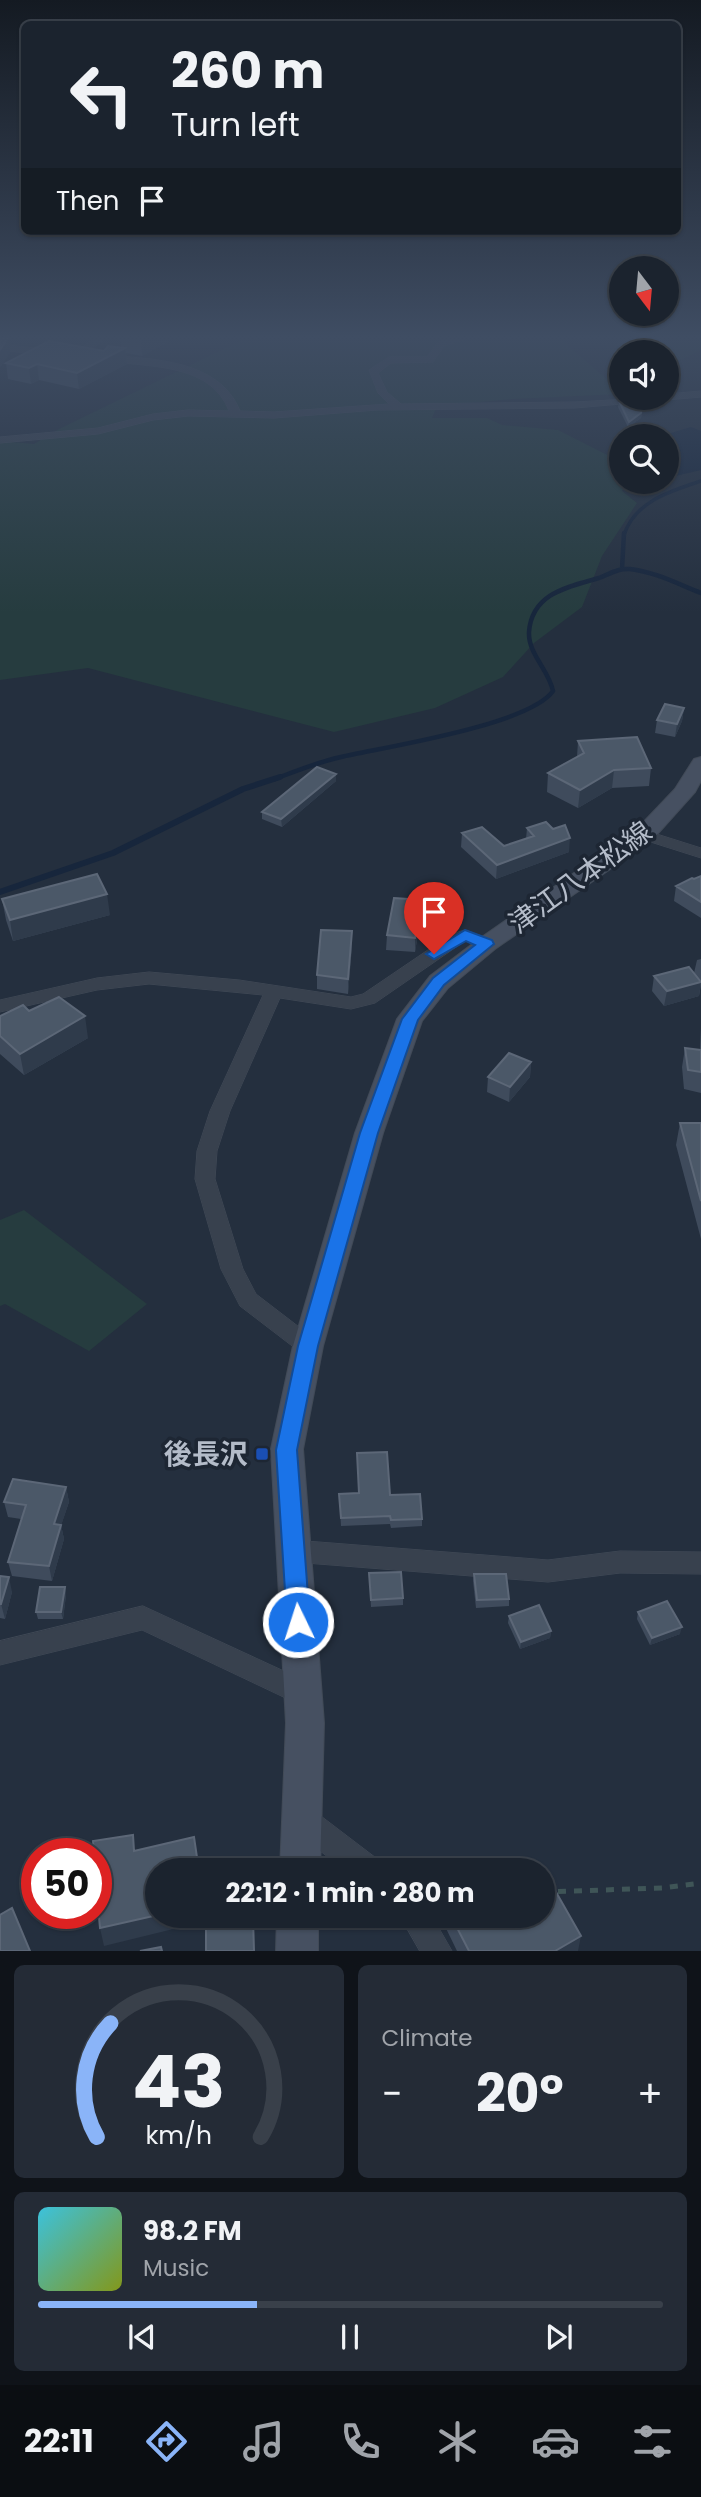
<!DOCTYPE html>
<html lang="en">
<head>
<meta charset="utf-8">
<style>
  :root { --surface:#1b232e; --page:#242b36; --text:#f1f3f6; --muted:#a0a4aa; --line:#39404a; --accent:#8ab4f8 }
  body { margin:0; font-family:Poppins,"Noto Sans JP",sans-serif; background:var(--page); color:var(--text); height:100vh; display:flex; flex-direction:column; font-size:26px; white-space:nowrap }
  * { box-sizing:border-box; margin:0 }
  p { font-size:23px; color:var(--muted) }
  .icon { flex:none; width:38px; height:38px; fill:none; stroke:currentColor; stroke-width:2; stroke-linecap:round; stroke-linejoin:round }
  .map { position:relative; height:1951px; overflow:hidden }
  .side { display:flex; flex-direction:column; gap:14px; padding:14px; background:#0f1319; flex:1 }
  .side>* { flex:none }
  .hud { position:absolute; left:21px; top:21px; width:660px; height:214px; border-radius:10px; box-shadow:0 2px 5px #0004,0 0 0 2px var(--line); background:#1b232e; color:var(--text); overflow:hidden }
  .needle { width:46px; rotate:164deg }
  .fabs { position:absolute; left:609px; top:256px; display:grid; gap:14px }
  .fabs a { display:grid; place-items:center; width:70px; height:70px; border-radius:50%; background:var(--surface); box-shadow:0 2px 5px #0004,0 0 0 2px var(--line); font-size:35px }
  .speed { position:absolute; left:21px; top:1838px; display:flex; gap:14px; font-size:35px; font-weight:700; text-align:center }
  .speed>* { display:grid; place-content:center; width:91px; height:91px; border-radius:50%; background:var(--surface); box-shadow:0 2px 5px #0004,0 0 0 2px var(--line); line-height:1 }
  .speed .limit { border:10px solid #d22; background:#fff; color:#111 }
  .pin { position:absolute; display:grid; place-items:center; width:60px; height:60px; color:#fff; margin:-72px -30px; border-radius:50% 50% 50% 0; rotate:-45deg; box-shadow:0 0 7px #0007 }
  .pin .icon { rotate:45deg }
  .me { position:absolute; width:77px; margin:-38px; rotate:356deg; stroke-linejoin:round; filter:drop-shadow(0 0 5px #0008) }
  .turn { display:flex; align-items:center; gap:24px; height:147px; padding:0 35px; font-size:32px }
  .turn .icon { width:91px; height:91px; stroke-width:2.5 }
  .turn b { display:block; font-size:49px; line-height:60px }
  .then { display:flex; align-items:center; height:66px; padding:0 35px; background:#0003; gap:14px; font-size:26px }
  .big { font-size:52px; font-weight:700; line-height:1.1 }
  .side .card { flex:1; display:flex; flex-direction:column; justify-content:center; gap:10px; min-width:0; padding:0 24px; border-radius:10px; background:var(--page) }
  .side .dial { align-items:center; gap:0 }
  .dial svg { height:182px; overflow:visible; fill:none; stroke:var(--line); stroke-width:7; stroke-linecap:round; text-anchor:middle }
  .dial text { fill:var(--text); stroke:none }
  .song { display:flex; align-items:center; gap:21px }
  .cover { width:84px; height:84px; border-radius:10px; background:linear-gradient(135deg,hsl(190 70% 55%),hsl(70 70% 35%)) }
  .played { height:7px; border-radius:4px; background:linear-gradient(90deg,var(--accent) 35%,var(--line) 35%) }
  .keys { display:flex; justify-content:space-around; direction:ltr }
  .heat { display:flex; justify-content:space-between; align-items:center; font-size:38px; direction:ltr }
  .side .tiles { flex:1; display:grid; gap:14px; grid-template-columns:1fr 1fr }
  .card:last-child { grid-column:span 2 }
  .trip { position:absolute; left:145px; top:1858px; width:410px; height:70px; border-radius:35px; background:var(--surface); box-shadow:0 2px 5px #0004,0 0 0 2px var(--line); font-weight:700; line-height:70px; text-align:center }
  .dock { display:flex; height:112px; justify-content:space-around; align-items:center; background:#0b0e12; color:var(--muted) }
  .dock .icon { width:49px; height:49px }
  .dock .on { color:var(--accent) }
  .dock b { font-size:32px; color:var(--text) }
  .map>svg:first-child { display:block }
  .green { fill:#263c3f }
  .water { fill:#17263c }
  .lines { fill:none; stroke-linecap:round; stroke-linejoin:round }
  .stream-far2 { stroke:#17263c; stroke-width:3.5 }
  .stream-far1 { stroke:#17263c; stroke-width:4.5 }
  .stream { stroke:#17263c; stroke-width:6 }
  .minor-casing { stroke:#414a57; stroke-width:1 }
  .secondary-casing { stroke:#414a57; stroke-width:2 }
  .path { stroke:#3f5557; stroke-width:5; stroke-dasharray:8 8; stroke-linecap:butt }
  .minor { fill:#38414e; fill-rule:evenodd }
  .secondary { fill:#465061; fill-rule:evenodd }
  .wall { fill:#3f4b5c }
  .shaded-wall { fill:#2f3b4b }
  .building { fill:#4b5868; stroke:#5c6777; stroke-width:2 }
  .route { fill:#1a73e8; stroke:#114b97; stroke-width:2 }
  .transit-dot { fill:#1a4fb4; stroke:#1d2633; stroke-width:2.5 }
  .labels { text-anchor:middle; stroke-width:7; stroke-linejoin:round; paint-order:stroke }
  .near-street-label { font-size:28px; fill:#b4bcc9; stroke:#1d2633 }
  .near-poi-label { font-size:28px; font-weight:bold; fill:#b4bcc9; stroke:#1d2633; text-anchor:end }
</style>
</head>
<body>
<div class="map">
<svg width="701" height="1951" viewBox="0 0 701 1951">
  <rect width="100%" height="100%" fill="#242f3e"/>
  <path class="green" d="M244,339H561L621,392V394L513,399L437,406L432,418H487L502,425L558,430L621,462V481H628L622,491L637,503L602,556L582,607L534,643L503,677L435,708L334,732L88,668L0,680V441L34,444L59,429Z
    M630,339H701V350L679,361L667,355V352H659Z
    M24,1210L147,1304L89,1351L5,1304L0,1306V1220Z"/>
  <path class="water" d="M691,427L701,431V470L667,478V436H661Z"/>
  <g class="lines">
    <path class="stream-far2" d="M624,535C635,501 671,491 701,481"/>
    <path class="stream-far1" d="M622,569L624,533
      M275,779C296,771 318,762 341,757C385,747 529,725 553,691C549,670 528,654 529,632C532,593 568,587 599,578C610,574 618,568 630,569C655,572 678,584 701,593"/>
    <path class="stream" d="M0,892L113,853L243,789L280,777"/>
    <g class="minor-casing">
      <path id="minor" d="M94,339H105L81,357H75V353Z
        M448,339H466L444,346L433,362L391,363L378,373L387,392L401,404L575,402L667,397V394L701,391V397L575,408L377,410L274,418L188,416L153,420L98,434L0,443V437L98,428L153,414L188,410L229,411C210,361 145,368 101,360V356L104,355C152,359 219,359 240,411L274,412L389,404L378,393L369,370L389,357H427L438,342Z
        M0,344L52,350L57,353L52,356L0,350Z
        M644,830L701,848V858L638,838L636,835Z
        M465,930L493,940L496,944L487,949L465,941L462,943L375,1003L351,1009L280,998L230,1111L217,1151L215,1179L243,1269L256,1294L316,1340L319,1346L316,1352L308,1355L300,1352L240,1306L221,1269L195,1179L197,1151L210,1111L263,995L149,984L97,990L0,1012V1000L97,978L149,972L239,980L351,997L363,994L450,935Z
        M293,1540L548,1560L620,1551L701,1552V1574L620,1573L548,1582L293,1562L284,1559L281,1551L284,1543Z
        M143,1606L312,1684L316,1693L312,1702L303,1706L294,1702L142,1630L0,1665V1641Z
        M303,1806L313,1810L380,1861L384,1871H346L293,1830L289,1820L293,1810Z
        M400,1916H432L452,1951H420Z"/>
    </g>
    <g class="secondary-casing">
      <path id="secondary" d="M701,757V781L695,792L652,840L495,949L448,988L422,1021L383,1133L323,1346L303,1449L324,1723L320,1871H280L286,1723L271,1449L293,1346L355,1133L397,1019L430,976L479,939L636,830L675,789L694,759Z
        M277,1916H318V1951H276Z"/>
    </g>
    <path class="path" d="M542,1892L663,1888L701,1883"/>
    <use href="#minor" class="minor"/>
    <use href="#secondary" class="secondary"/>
  </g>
  <path class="wall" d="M120,339H173L142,356L126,353L127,364L79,389L39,380L31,384L8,379L6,363L121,348Z
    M619,401L643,407L641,418L628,427L618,407Z
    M684,708L682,721L675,737L655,733L657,720Z
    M578,741L651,768L649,786L612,788L578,808L547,792L548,773L577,757Z
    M336,774V781L282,827L262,819V812Z
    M527,828L569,852L496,879L461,847L462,833L504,846L526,839Z
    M701,876V918L674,901L676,886Z
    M2,899L110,915L13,941L6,920Z
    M421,915L415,952L386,950L387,935Z
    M352,931V946L348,994L317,989V975Z
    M701,959V985L699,996L664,1006L652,991L654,976L694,973L697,960Z
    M29,1011L88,1038L24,1075L0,1054V1016Z
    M701,1028V1093L684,1089L682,1067L685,1048L700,1050Z
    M531,1062L530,1077L509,1102L487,1092L488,1077Z
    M680,1123H701V1239L676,1145Z
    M66,1487L69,1502L61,1525L64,1539L52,1581L12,1576L8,1562L21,1519L8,1517L4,1502Z
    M339,1494L390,1495L422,1519V1526L391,1528L390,1524L341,1526Z
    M369,1573L403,1598V1605L371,1607Z
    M474,1574L509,1599V1606L476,1608L473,1581Z
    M0,1576L12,1592L5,1619L0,1618Z
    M65,1587L66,1595L63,1619H38L36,1612Z
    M638,1612L680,1634L650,1645L637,1619Z
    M509,1616L551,1631L550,1638L520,1649L508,1623Z
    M440,1916H542L578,1951H457Z"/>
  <path class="shaded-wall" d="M7,339H9L10,353L0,368V350Z
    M142,339H173L142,356L141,340Z
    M125,348L127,364L79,389L77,373Z
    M37,364L39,380L31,384L29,368Z
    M643,407L641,418L628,427L629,422Z
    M684,708L682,721L675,737L677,724Z
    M614,770L612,788L578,808L580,790Z
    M336,774V781L282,827L281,819Z
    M570,838L569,852L496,879L497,865Z
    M107,894L110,915L13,941L10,920Z
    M422,900L421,915L415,952V938Z
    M352,931V946L348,994V979Z
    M701,982L699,996L664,1006L667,991Z
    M85,1016L88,1038L24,1075L20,1054Z
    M531,1062L530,1077L509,1102L510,1087Z
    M66,1487L69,1502L57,1538L54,1524Z
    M61,1525L64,1539L52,1581L49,1566Z
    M9,1577L12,1592L5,1619L1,1604Z
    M65,1587L66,1595L63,1619L61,1612Z
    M682,1627L680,1634L650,1645L652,1638Z
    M551,1631L550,1638L520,1649L521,1642Z
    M158,1915V1916H205L206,1921L104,1946L100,1928Z
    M581,1936L578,1951H555Z"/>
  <path class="building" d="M0,339H7L0,350Z
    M49,341L104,351L108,346L125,348L77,373L37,364L29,368L6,363Z
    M639,400L643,407L641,413L629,422L619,401Z
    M665,704L684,708L677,724L657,720Z
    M637,737L651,768L614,770L580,790L548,773L584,753L578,741Z
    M317,767L336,774L281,819L262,812Z
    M546,822L553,829L565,825L570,838L497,865L462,833L482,827L504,846L534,836L527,828Z
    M97,874L107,894L10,920L2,899Z
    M701,876V902L676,886L692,878L694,879Z
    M394,898L422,900L415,938L387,935Z
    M321,930L352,931L348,979L317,975Z
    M689,967L701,982L667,991L654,976Z
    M59,997L85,1016L20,1054L0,1036V1016L23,1005L29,1011Z
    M685,1048L701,1050V1072L688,1070Z
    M509,1053L531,1062L510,1087L488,1077Z
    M680,1123H701V1201Z
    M387,1452L390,1495L420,1494L422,1519L391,1520L390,1516L341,1518L339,1494L359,1493L357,1453Z
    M13,1479L66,1487L54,1524L61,1525L49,1566L8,1562L26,1505L4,1502Z
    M401,1572L403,1598L371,1600L369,1573Z
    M474,1574H506L509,1599L477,1600Z
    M0,1576L9,1577L1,1604H0Z
    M40,1587H65L61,1612H36Z
    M667,1601L682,1627L652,1638L638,1612Z
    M539,1605L551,1631L521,1642L509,1616Z
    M133,1835L134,1851L194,1837L199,1871H158V1915L100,1928L96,1885V1853H94L93,1841Z
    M548,1878L581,1936L555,1951H469L451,1916H542V1881Z
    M12,1908L30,1951H0V1915Z
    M253,1918L254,1951H206V1923Z
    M161,1947L162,1951H140Z"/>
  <linearGradient id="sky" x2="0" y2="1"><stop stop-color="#141a22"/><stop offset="0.55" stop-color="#3f4d63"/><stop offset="1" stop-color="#3f4d63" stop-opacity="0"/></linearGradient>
  <rect width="701" height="613" fill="url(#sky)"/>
  <path class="route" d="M465,930L492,940L494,944L444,985L418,1020L378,1133L318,1346L297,1450L310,1622L306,1629L298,1633L290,1629L287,1622L276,1450L298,1346L360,1133L402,1019L433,978L475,945L466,941L434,959L426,954Z"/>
  <rect class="transit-dot" x="255" y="1447" width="14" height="14" rx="3.5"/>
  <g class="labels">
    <g class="near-street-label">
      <text transform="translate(580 877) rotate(-36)" y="10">津江八本松線</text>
    </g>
    <g class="near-poi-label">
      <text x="248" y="1464">後長沢</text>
    </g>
  </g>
</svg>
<div class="fabs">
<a><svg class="needle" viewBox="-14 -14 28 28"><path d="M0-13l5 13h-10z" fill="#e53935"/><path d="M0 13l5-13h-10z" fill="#a0a4aa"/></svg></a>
<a><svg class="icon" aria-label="sound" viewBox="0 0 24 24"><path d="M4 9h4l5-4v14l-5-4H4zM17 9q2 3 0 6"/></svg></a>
<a><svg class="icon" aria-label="search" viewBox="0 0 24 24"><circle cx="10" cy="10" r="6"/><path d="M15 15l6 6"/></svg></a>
</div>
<div class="speed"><div class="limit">50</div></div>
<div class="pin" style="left:434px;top:954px;background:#d93025"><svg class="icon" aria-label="arrive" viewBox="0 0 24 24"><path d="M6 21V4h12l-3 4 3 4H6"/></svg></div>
<svg class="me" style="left:298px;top:1622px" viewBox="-20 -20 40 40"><circle r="17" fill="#1a73e8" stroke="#fff" stroke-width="3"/><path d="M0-11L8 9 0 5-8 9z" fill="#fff"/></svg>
<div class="trip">22:12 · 1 min · 280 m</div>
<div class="hud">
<div class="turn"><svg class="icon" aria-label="left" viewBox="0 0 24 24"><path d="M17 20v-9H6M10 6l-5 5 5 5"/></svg><div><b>260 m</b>Turn left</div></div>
<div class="then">Then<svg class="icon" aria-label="arrive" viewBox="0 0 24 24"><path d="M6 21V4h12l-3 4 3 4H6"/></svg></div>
</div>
</div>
<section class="side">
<div class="tiles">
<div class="card dial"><svg viewBox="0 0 100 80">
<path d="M14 69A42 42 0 1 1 86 69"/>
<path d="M14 69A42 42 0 0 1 20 19" stroke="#8ab4f8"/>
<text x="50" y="56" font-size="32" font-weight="700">43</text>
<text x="50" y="72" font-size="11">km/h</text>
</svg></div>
<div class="card"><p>Climate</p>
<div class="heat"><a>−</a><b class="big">20°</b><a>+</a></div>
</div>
<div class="card">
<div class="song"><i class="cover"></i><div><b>98.2 FM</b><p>Music</p></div></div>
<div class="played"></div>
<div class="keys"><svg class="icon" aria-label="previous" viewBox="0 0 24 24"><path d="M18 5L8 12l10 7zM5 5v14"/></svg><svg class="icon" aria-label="pause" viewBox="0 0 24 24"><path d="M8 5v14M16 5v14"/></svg><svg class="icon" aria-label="next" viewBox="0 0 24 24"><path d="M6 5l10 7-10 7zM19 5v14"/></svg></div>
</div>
</div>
</section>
<nav class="dock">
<b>22:11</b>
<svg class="icon on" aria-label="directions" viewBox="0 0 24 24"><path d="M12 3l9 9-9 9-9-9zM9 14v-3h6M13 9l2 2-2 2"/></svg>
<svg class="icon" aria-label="music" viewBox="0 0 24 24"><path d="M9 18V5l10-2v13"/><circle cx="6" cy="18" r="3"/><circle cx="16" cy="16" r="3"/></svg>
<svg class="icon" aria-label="phone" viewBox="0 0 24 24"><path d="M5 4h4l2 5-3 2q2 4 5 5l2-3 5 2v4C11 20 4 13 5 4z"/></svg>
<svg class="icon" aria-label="climate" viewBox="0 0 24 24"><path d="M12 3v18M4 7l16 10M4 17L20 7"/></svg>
<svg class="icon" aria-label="car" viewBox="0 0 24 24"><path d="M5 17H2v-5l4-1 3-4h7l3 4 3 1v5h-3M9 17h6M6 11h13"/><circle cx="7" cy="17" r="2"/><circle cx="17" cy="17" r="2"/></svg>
<svg class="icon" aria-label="filters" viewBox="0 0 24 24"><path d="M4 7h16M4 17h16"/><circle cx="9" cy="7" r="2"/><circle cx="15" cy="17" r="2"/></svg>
</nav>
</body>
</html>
